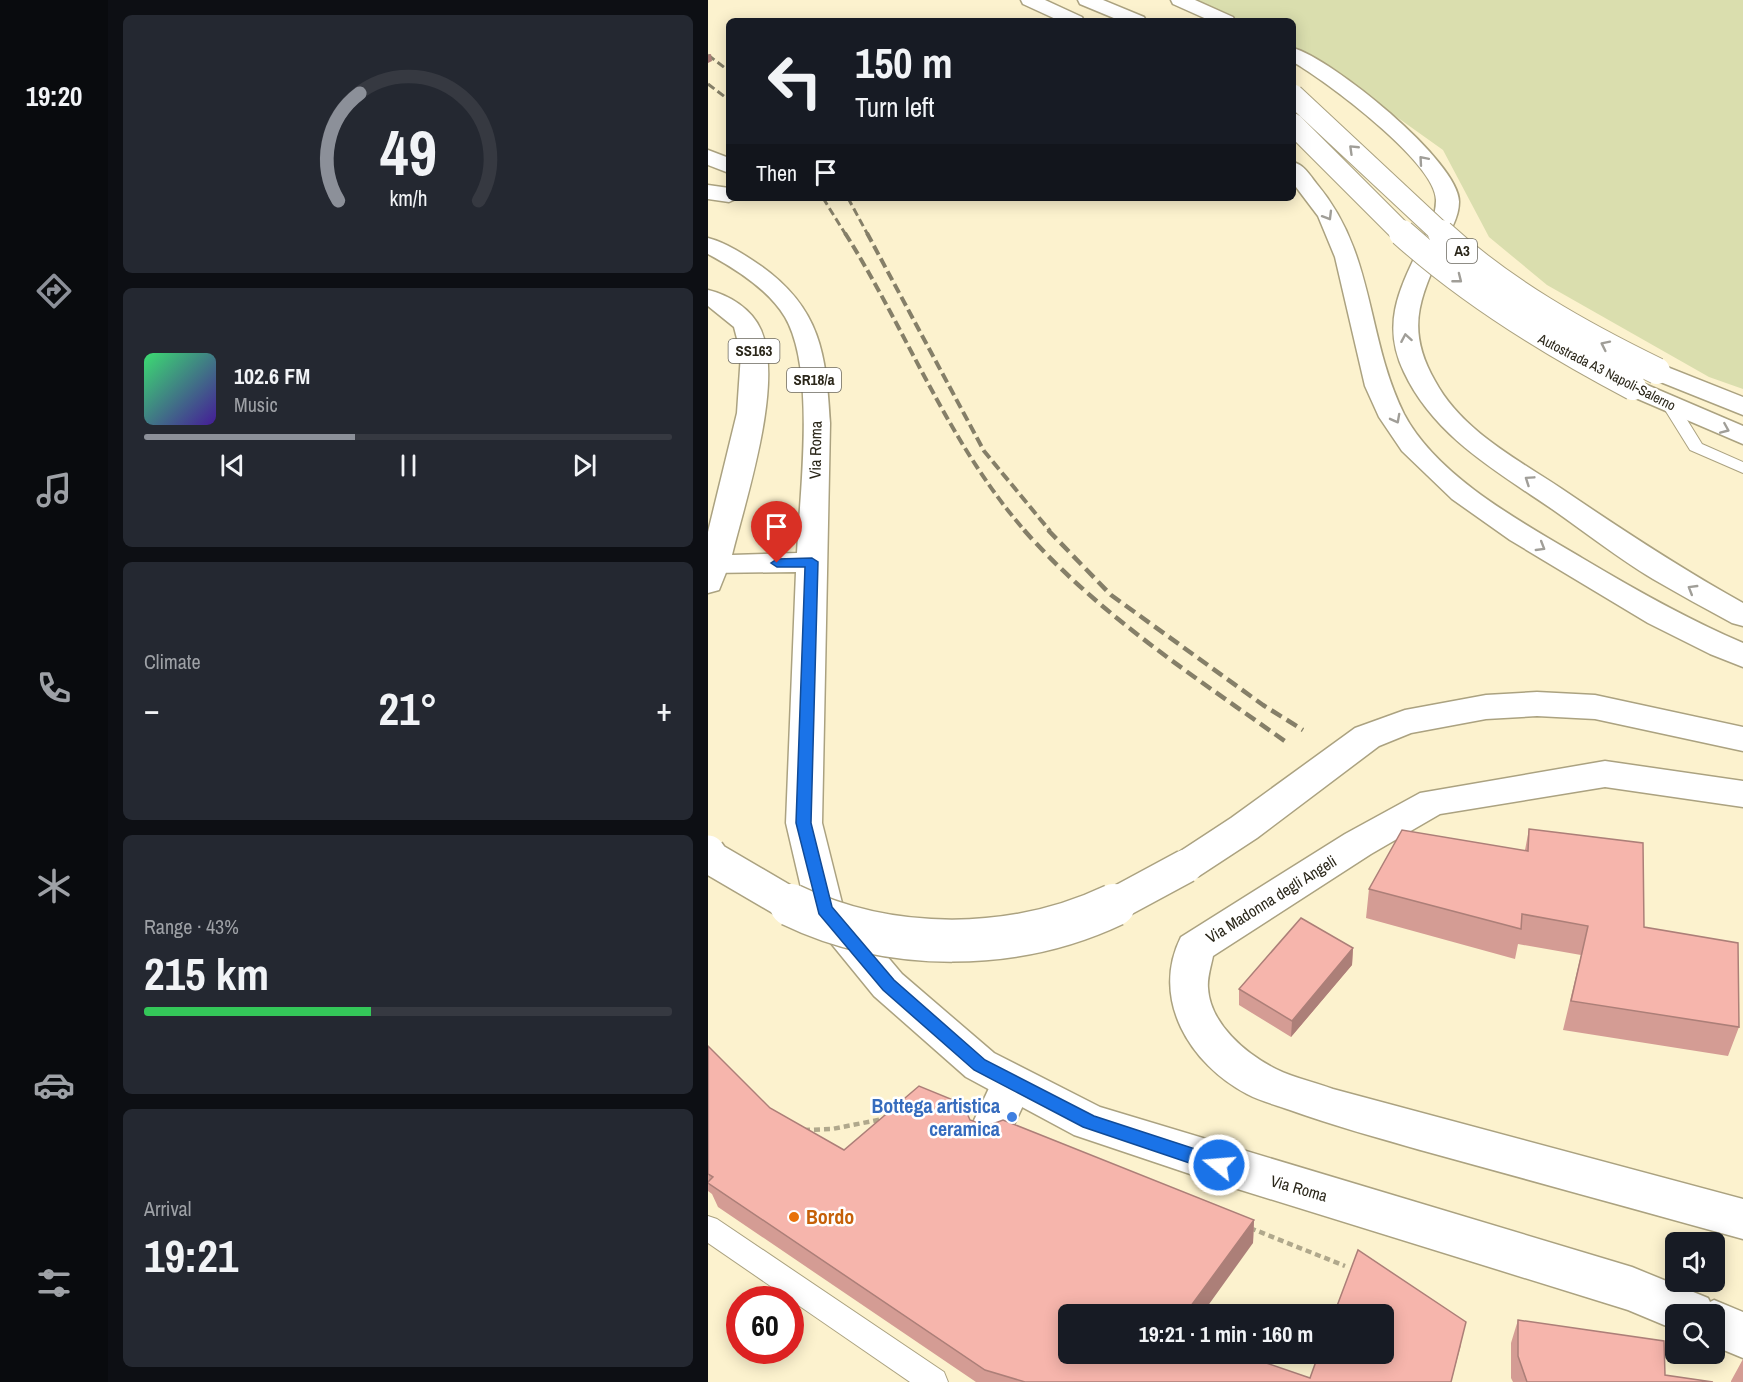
<!DOCTYPE html>
<html lang="en">
<head>
<meta charset="utf-8">
<style>
  :root { --surface:#171b24; --page:#242831; --text:#f1f3f6; --muted:#9ea1a6; --line:#363941; --accent:#8c9099 }
  body { margin:0; font-family:"Archivo Narrow",sans-serif; background:var(--page); color:var(--text); height:100vh; display:flex; flex-direction:column; font-size:22px; white-space:nowrap }
  * { box-sizing:border-box; margin:0 }
  p { font-size:20px; color:var(--muted) }
  .icon { flex:none; width:33px; height:33px; fill:none; stroke:currentColor; stroke-width:2; stroke-linecap:round; stroke-linejoin:round }
  .map { position:relative; flex:1; overflow:hidden }
  .sheet { display:flex; flex-direction:column; gap:15px; padding:15px; background:#0d0f14; width:600px }
  .sheet>* { flex:none }
  .guide { position:absolute; left:18px; top:18px; width:570px; height:183px; border-radius:9px; box-shadow:0 3px 15px #0003; background:#171b24; color:var(--text); overflow:hidden }
  .tools { position:absolute; left:957px; top:1232px; display:grid; gap:12px }
  .tools a { display:grid; place-items:center; width:60px; height:60px; border-radius:9px; background:var(--surface); box-shadow:0 3px 15px #0003; font-size:30px }
  .speed { position:absolute; left:18px; top:1286px; display:flex; gap:12px; font-size:30px; font-weight:700; text-align:center }
  .speed>* { display:grid; place-content:center; width:78px; height:78px; border-radius:50%; background:var(--surface); box-shadow:0 3px 15px #0003; line-height:1 }
  .speed .limit { border:9px solid #d22; background:#fff; color:#111 }
  .pin { position:absolute; display:grid; place-items:center; width:51px; height:51px; color:#fff; margin:-62px -26px; border-radius:50% 50% 50% 0; rotate:-45deg; box-shadow:0 0 6px #0007 }
  .pin .icon { rotate:45deg }
  .me { position:absolute; width:66px; margin:-33px; rotate:287deg; stroke-linejoin:round; filter:drop-shadow(0 0 4px #0008) }
  .turn { display:flex; align-items:center; gap:21px; height:126px; padding:0 30px; font-size:27px }
  .turn .icon { width:78px; height:78px; stroke-width:2.5 }
  .turn b { display:block; font-size:42px; line-height:51px }
  .then { display:flex; align-items:center; height:57px; padding:0 30px; background:#0003; gap:12px; font-size:22px }
  .big { font-size:45px; font-weight:700; line-height:1.1 }
  .sheet .widget { flex:1; display:flex; flex-direction:column; justify-content:center; gap:9px; min-width:0; padding:0 21px; border-radius:9px; background:var(--page) }
  .sheet .dial { align-items:center; gap:0 }
  .dial svg { height:156px; overflow:visible; fill:none; stroke:var(--line); stroke-width:7; stroke-linecap:round; text-anchor:middle }
  .dial text { fill:var(--text); stroke:none }
  .song { display:flex; align-items:center; gap:18px }
  .cover { width:72px; height:72px; border-radius:9px; background:linear-gradient(135deg,hsl(140 70% 55%),hsl(260 70% 35%)) }
  .played { height:6px; border-radius:3px; background:linear-gradient(90deg,var(--accent) 40%,var(--line) 40%) }
  .keys { display:flex; justify-content:space-around; direction:ltr }
  .heat { display:flex; justify-content:space-between; align-items:center; font-size:33px; direction:ltr }
  .charge { height:9px; border-radius:4px; background:linear-gradient(90deg,#34c759 43%,var(--line) 0) }
  .trip { position:absolute; left:350px; top:1304px; width:336px; height:60px; border-radius:9px; background:var(--surface); box-shadow:0 3px 15px #0003; font-weight:700; line-height:60px; text-align:center }
  main { display:flex; flex:1; min-height:0 }
  .menu { display:flex; flex-direction:column; width:108px; justify-content:space-around; align-items:center; background:#090b0e; color:var(--muted) }
  .menu .icon { width:42px; height:42px }
  .menu .current { color:var(--accent) }
  .menu b { font-size:27px; color:var(--text) }
  .map>svg:first-child { display:block }
  .green { fill:#dadeae }
  .lines { fill:none; stroke-linecap:round; stroke-linejoin:round }
  .lane-casing { stroke:#aba280; stroke-width:2 }
  .street-casing { stroke:#aba280; stroke-width:3 }
  .secondary-casing { stroke:#aba280; stroke-width:3 }
  .primary-casing { stroke:#aba280; stroke-width:3 }
  .highway-casing { stroke:#aba280; stroke-width:3 }
  .path { stroke:#b0a88c; stroke-width:4.5; stroke-dasharray:6 4; stroke-linecap:butt }
  .lane { fill:#fff; fill-rule:evenodd }
  .street { fill:#fff; fill-rule:evenodd }
  .secondary { fill:#fff; fill-rule:evenodd }
  .primary { fill:#fff; fill-rule:evenodd }
  .highway { fill:#fff; fill-rule:evenodd }
  .rail-far2 { stroke:#857f68; stroke-width:3; stroke-dasharray:8 4; stroke-linecap:butt }
  .rail-far1 { stroke:#857f68; stroke-width:4; stroke-dasharray:10 4.5; stroke-linecap:butt }
  .rail { stroke:#857f68; stroke-width:4.5; stroke-dasharray:12 6; stroke-linecap:butt }
  .highway-bridge-far3-casing { stroke:#aba280; stroke-width:23; stroke-linecap:butt }
  .highway-bridge-far2-casing { stroke:#aba280; stroke-width:28; stroke-linecap:butt }
  .highway-bridge-far1-casing { stroke:#aba280; stroke-width:36; stroke-linecap:butt }
  .highway-bridge-casing { stroke:#aba280; stroke-width:45; stroke-linecap:butt }
  .highway-bridge-far3 { stroke:#fff; stroke-width:21 }
  .highway-bridge-far2 { stroke:#fff; stroke-width:26 }
  .highway-bridge-far1 { stroke:#fff; stroke-width:33 }
  .highway-bridge { stroke:#fff; stroke-width:42 }
  .wall { fill:#d49c94 }
  .shaded-wall { fill:#ac7f78 }
  .building { fill:#f6b5ac; stroke:#ac7f78; stroke-width:1.5 }
  .oneway { stroke:#a09e98 }
  .route { fill:#1a73e8; stroke:#114b97; stroke-width:1.5 }
  .shop-dot { fill:#3f7fe0; stroke:#fff; stroke-width:2 }
  .food-dot { fill:#e8710a; stroke:#fff; stroke-width:2 }
  .labels { text-anchor:middle; stroke-width:5; stroke-linejoin:round; paint-order:stroke }
  .far-street-label { font-size:14px; fill:#2b271a; stroke:#fff }
  .shield { fill:#fff; stroke:#6b685f; stroke-width:1.5 }
  .shield-label { font-size:15px; font-weight:bold; fill:#2b271a }
  .street-label { font-size:16px; fill:#2b271a; stroke:#fff }
  .near-shop-label { font-size:20px; font-weight:bold; fill:#366cbe; stroke:#fff; text-anchor:end }
  .near-food-label { font-size:20px; font-weight:bold; fill:#c56008; stroke:#fff; text-anchor:start }
</style>
</head>
<body>
<main>
<nav class="menu">
<b>19:20</b>
<svg class="icon current" aria-label="directions" viewBox="0 0 24 24"><path d="M12 3l9 9-9 9-9-9zM9 14v-3h6M13 9l2 2-2 2"/></svg>
<svg class="icon" aria-label="music" viewBox="0 0 24 24"><path d="M9 18V5l10-2v13"/><circle cx="6" cy="18" r="3"/><circle cx="16" cy="16" r="3"/></svg>
<svg class="icon" aria-label="phone" viewBox="0 0 24 24"><path d="M5 4h4l2 5-3 2q2 4 5 5l2-3 5 2v4C11 20 4 13 5 4z"/></svg>
<svg class="icon" aria-label="climate" viewBox="0 0 24 24"><path d="M12 3v18M4 7l16 10M4 17L20 7"/></svg>
<svg class="icon" aria-label="car" viewBox="0 0 24 24"><path d="M5 17H2v-5l4-1 3-4h7l3 4 3 1v5h-3M9 17h6M6 11h13"/><circle cx="7" cy="17" r="2"/><circle cx="17" cy="17" r="2"/></svg>
<svg class="icon" aria-label="filters" viewBox="0 0 24 24"><path d="M4 7h16M4 17h16"/><circle cx="9" cy="7" r="2"/><circle cx="15" cy="17" r="2"/></svg>
</nav>
<section class="sheet">
<div class="widget dial"><svg viewBox="0 0 100 80">
<path d="M14 69A42 42 0 1 1 86 69"/>
<path d="M14 69A42 42 0 0 1 25 14" stroke="#8c9099"/>
<text x="50" y="56" font-size="32" font-weight="700">49</text>
<text x="50" y="72" font-size="11">km/h</text>
</svg></div>
<div class="widget">
<div class="song"><i class="cover"></i><div><b>102.6 FM</b><p>Music</p></div></div>
<div class="played"></div>
<div class="keys"><svg class="icon" aria-label="previous" viewBox="0 0 24 24"><path d="M18 5L8 12l10 7zM5 5v14"/></svg><svg class="icon" aria-label="pause" viewBox="0 0 24 24"><path d="M8 5v14M16 5v14"/></svg><svg class="icon" aria-label="next" viewBox="0 0 24 24"><path d="M6 5l10 7-10 7zM19 5v14"/></svg></div>
</div>
<div class="widget"><p>Climate</p>
<div class="heat"><a>−</a><b class="big">21°</b><a>+</a></div>
</div>
<div class="widget"><p>Range · 43%</p><b class="big">215 km</b><div class="charge"></div></div>
<div class="widget"><p>Arrival</p><b class="big">19:21</b></div>
</section>
<div class="map">
<svg width="1035" height="1382" viewBox="0 0 1035 1382">
  <rect width="100%" height="100%" fill="#fcf2ce"/>
  <path class="green" d="M484,0H1035V389L1001,377L839,285L781,237L735,150L627,73L585,51V21H528Z"/>
  <g class="lines">
    <g class="lane-casing">
      <path id="lane" d="M962,400L968,402L994,444L1035,462V473L982,450L954,405Z
        M0,1216L9,1219L236,1372L240,1382H202L0,1243Z"/>
    </g>
    <g class="street-casing">
      <path id="street" d="M897,761L1035,781V807L897,787L732,814L663,854L505,956C503,966 499,978 500,988C502,1024 538,1054 568,1069C586,1078 607,1082 625,1089L1035,1199V1239C929,1210 822,1180 716,1151C671,1138 626,1126 582,1110C568,1105 552,1101 539,1094C482,1064 442,999 473,937L637,834L712,793Z
        M304,1066L319,1071L325,1084L298,1142L283,1148L268,1142L262,1129L289,1071Z"/>
    </g>
    <g class="secondary-casing">
      <path id="secondary" d="M0,150L21,158V173L0,165Z
        M0,185L21,188V198H30L21,202L0,199Z"/>
    </g>
    <g class="primary-casing">
      <path id="primary" d="M0,238C19,243 37,255 53,266C113,309 118,354 122,423L114,823L134,903L194,974L286,1053L392,1107L924,1267L1000,1298L1002,1302L1006,1300L1035,1312V1358L1006,1346V1314H968V1330L920,1310L491,1177L366,1135L258,1077L166,996L104,920L98,909L78,823L88,572L0,573V532L29,413L33,354L26,327L0,306V290C21,295 44,309 53,330C76,384 38,498 24,555L89,553C92,491 108,370 77,317C61,290 28,269 0,254Z"/>
    </g>
    <g class="highway-casing">
      <path id="highway" d="M313,0H337L374,17L376,21H352L315,4Z
        M370,0H395L436,17L438,21H413L372,4Z
        M463,0H487L525,17L527,21H503L465,4Z
        M585,48C623,58 752,162 751,202C751,217 742,231 736,244C713,296 696,327 727,381C754,431 809,459 854,489C913,529 972,568 1035,603V626L1024,623C998,609 971,594 945,579C910,558 877,532 844,509C788,471 726,436 696,372C672,322 693,286 715,240C721,227 728,215 728,201C730,164 617,80 585,62Z
        M585,162C596,165 601,174 608,183C668,254 657,335 696,414C729,477 815,523 874,558C926,589 979,619 1035,643V667L1002,654L940,623L802,540L744,499L694,451L671,417L657,386L627,257L610,216L585,183Z
        M949,363L1035,397V415L940,377L936,371L940,365Z
        M925,379L1035,426V444L916,393L912,387L916,381Z
        M6,555L17,558L21,565L11,590L0,593V557Z
        M829,692L887,695L1035,727V751L887,719L829,716L778,719L703,733L671,746L549,838L491,876L478,880L465,876L460,866L465,856L523,818L647,728L697,710L778,695Z"/>
    </g>
    <path class="path" d="M96,1130L124,1129L175,1119
      M542,1228L637,1266"/>
    <use href="#lane" class="lane"/>
    <use href="#street" class="street"/>
    <use href="#secondary" class="secondary"/>
    <use href="#primary" class="primary"/>
    <use href="#highway" class="highway"/>
    <path class="rail-far2" d="M0,55L21,71
      M0,84L21,100
      M115,198L138,235
      M140,198L160,235"/>
    <path class="rail-far1" d="M137,233C199,331 240,443 317,531
      M159,233L276,451L342,531"/>
    <path class="rail" d="M316,530C390,614 487,677 578,742
      M340,530L403,595L555,705L595,730"/>
    <g class="highway-bridge-far3-casing">
      <path id="highway-bridge-far3" d="M585,95L735,235
        M585,124L696,235"/>
    </g>
    <g class="highway-bridge-far2-casing">
      <path id="highway-bridge-far2" d="M694,233C763,295 843,344 925,387
        M733,233C796,291 873,334 949,371"/>
    </g>
    <g class="highway-bridge-far1-casing">
      <path id="highway-bridge-far1" d="M0,852L5,859L87,907
        M402,907L478,866"/>
    </g>
    <g class="highway-bridge-casing">
      <path id="highway-bridge" d="M83,905C182,953 307,952 406,905"/>
    </g>
    <use href="#highway-bridge-far3" class="highway-bridge-far3"/>
    <use href="#highway-bridge-far2" class="highway-bridge-far2"/>
    <use href="#highway-bridge-far1" class="highway-bridge-far1"/>
    <use href="#highway-bridge" class="highway-bridge"/>
  </g>
  <path class="wall" d="M821,829L936,927L1031,1027L1020,1056L855,1030L873,955L810,944L807,959L658,918L661,889L817,850Z
    M645,948L644,965L583,1037L531,1005V989Z
    M0,1046L62,1108L136,1150L262,1120L546,1220L545,1243L360,1314L602,1378L753,1345L743,1382H268L10,1207L4,1194L0,1191Z
    M810,1320L957,1375L1005,1382H805L803,1378V1343Z
    M1035,1359V1382H1023V1381Z"/>
  <path class="shaded-wall" d="M3,54L4,61L0,63V55Z
    M645,948L644,965L583,1037L584,1021Z
    M546,1220L545,1243L494,1314H477Z"/>
  <path class="building" d="M821,829L935,843L936,927L1030,943L1031,1027L863,1001L880,926L814,914L813,929L661,889L694,830L820,851Z
    M593,918L645,948L584,1021L531,989Z
    M0,1046L62,1108L136,1150L211,1086L255,1104L262,1120L279,1126L295,1120L546,1220L477,1314H360V1353H529L602,1378L611,1353H675V1314H626L650,1250L758,1322L743,1382H317L277,1370L0,1183V1182L5,1177L0,1174Z
    M810,1320L956,1341L957,1375L1005,1382H819L810,1356Z"/>
  <defs><path id="oneway-chevron" d="M-2-3.5L2.5 0L-2 3.5" fill="none" stroke-width="1.6" stroke-linecap="round" stroke-linejoin="round" transform="scale(1.5)"/></defs>
  <g class="oneway">
    <use href="#oneway-chevron" transform="translate(645 149) rotate(-136)"/>
    <use href="#oneway-chevron" transform="translate(715 160) rotate(-131)"/>
    <use href="#oneway-chevron" transform="translate(620 216) rotate(59)"/>
    <use href="#oneway-chevron" transform="translate(750 279) rotate(38)"/>
    <use href="#oneway-chevron" transform="translate(698 338) rotate(-100)"/>
    <use href="#oneway-chevron" transform="translate(897 345) rotate(-154)"/>
    <use href="#oneway-chevron" transform="translate(688 419) rotate(62)"/>
    <use href="#oneway-chevron" transform="translate(1017 429) rotate(23)"/>
    <use href="#oneway-chevron" transform="translate(821 480) rotate(-146)"/>
    <use href="#oneway-chevron" transform="translate(833 547) rotate(31)"/>
    <use href="#oneway-chevron" transform="translate(984 589) rotate(-149)"/>
  </g>
  <path class="route" d="M104,558L110,562L103,823L124,907L186,980L277,1060L386,1116L518,1159L520,1165L518,1170L511,1173L375,1127L266,1070L175,990L111,914L88,823L97,567H69L63,563L69,559Z"/>
  <circle class="shop-dot" cx="304" cy="1117" r="6"/>
  <circle class="food-dot" cx="86" cy="1217" r="6"/>
  <g class="labels">
    <g class="far-street-label">
      <text transform="translate(899 372) rotate(27)" y="5">Autostrada A3 Napoli-Salerno</text>
    </g>
    <g class="shield">
      <rect x="739" y="239" width="30" height="24" rx="4.5"/>
      <rect x="20.5" y="339" width="51" height="24" rx="4.5"/>
      <rect x="79" y="368" width="54" height="24" rx="4.5"/>
    </g>
    <g class="shield-label">
      <text x="754" y="256">A3</text>
      <text x="46" y="356">SS163</text>
      <text x="106" y="385">SR18/a</text>
    </g>
    <g class="street-label">
      <text transform="translate(107 450) rotate(-89)" y="6">Via Roma</text>
      <text transform="translate(563 899) rotate(-32)" y="6">Via Madonna degli Angeli</text>
      <text transform="translate(591 1188) rotate(16)" y="6">Via Roma</text>
    </g>
    <g class="near-shop-label">
      <text x="292" y="1113">Bottega artistica<tspan x="292" dy="23">ceramica</tspan></text>
    </g>
    <g class="near-food-label">
      <text x="98" y="1224">Bordo</text>
    </g>
  </g>
</svg>
<div class="tools">
<a><svg class="icon" aria-label="sound" viewBox="0 0 24 24"><path d="M4 9h4l5-4v14l-5-4H4zM17 9q2 3 0 6"/></svg></a>
<a><svg class="icon" aria-label="search" viewBox="0 0 24 24"><circle cx="10" cy="10" r="6"/><path d="M15 15l6 6"/></svg></a>
</div>
<div class="speed"><div class="limit">60</div></div>
<div class="pin" style="left:69px;top:563px;background:#d93025"><svg class="icon" aria-label="arrive" viewBox="0 0 24 24"><path d="M6 21V4h12l-3 4 3 4H6"/></svg></div>
<svg class="me" style="left:511px;top:1165px" viewBox="-20 -20 40 40"><circle r="17" fill="#1a73e8" stroke="#fff" stroke-width="3"/><path d="M0-11L8 9 0 5-8 9z" fill="#fff"/></svg>
<div class="trip">19:21 · 1 min · 160 m</div>
<div class="guide">
<div class="turn"><svg class="icon" aria-label="left" viewBox="0 0 24 24"><path d="M17 20v-9H6M10 6l-5 5 5 5"/></svg><div><b>150 m</b>Turn left</div></div>
<div class="then">Then<svg class="icon" aria-label="arrive" viewBox="0 0 24 24"><path d="M6 21V4h12l-3 4 3 4H6"/></svg></div>
</div>
</div>
</main>
</body>
</html>
